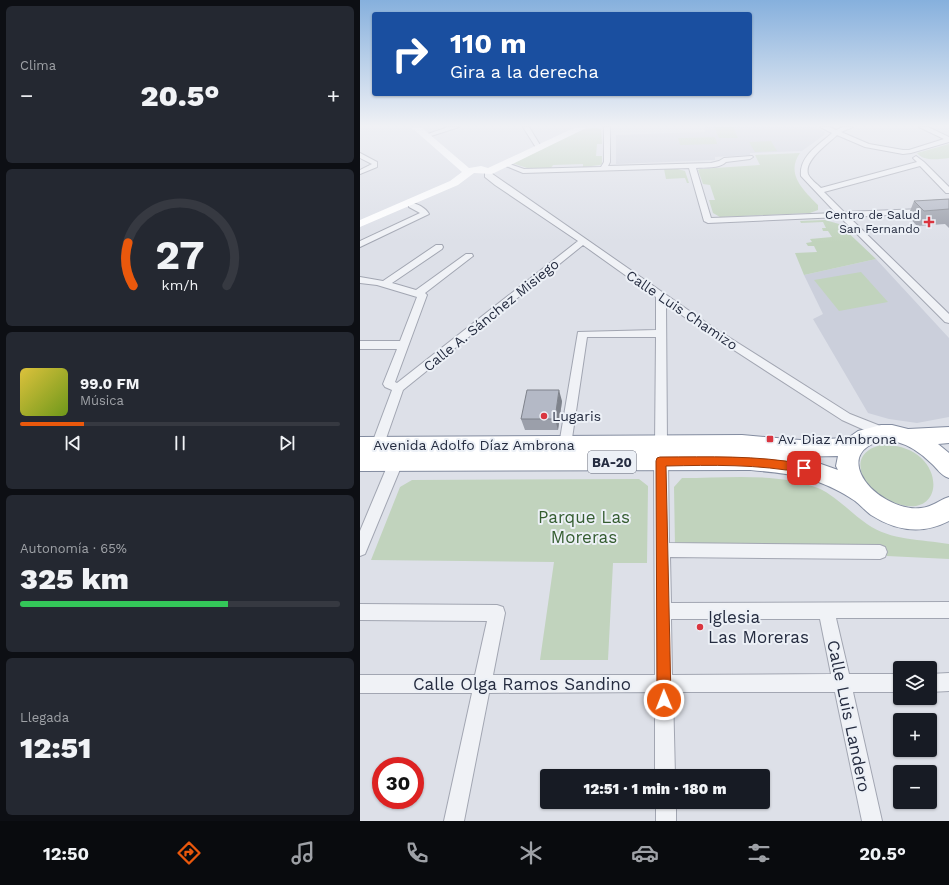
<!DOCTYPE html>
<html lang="es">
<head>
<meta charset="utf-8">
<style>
  :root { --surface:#171b24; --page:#242831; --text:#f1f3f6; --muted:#9ea1a6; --line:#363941; --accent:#ea580c }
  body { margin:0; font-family:"Work Sans",sans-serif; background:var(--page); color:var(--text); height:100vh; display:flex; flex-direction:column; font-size:15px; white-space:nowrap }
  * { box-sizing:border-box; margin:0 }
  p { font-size:13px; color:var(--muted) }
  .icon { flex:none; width:22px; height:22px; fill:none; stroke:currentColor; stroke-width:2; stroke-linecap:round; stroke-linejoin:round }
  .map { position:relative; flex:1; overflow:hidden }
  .side { display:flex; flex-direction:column; gap:6px; padding:6px; background:#0d0f14; width:360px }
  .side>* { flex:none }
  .top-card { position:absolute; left:12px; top:12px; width:380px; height:84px; border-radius:4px; box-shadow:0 1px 3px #0004; background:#1a4fa0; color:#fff; overflow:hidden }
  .fabs { position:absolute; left:533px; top:661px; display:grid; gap:8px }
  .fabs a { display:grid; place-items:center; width:44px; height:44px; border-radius:4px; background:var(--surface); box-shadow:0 1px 3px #0004; font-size:20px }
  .speed { position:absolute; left:12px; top:757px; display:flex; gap:8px; font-size:20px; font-weight:700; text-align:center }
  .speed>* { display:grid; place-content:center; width:52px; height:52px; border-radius:50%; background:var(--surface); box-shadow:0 1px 3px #0004; line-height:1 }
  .speed .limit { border:6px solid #d22; background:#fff; color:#111 }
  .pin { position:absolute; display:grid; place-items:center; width:34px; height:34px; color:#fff; margin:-17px; border-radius:8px; box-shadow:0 2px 6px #0006 }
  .me { position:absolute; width:44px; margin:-22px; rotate:359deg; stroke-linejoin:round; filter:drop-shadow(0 0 3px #0008) }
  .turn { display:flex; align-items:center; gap:14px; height:84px; padding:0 12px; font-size:18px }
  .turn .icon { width:52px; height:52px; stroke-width:2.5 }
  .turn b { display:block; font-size:28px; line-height:34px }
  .big { font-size:30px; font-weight:800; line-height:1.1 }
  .side .widget { flex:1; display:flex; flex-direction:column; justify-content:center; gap:6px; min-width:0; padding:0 14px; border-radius:6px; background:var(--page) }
  .side .dial { align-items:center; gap:0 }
  .dial svg { height:104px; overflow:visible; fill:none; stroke:var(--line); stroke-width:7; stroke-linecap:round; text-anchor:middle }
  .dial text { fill:var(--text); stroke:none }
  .song { display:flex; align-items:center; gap:12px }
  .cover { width:48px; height:48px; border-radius:6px; background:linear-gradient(135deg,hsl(50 70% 55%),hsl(80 70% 35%)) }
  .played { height:4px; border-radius:2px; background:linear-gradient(90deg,var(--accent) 20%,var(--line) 20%) }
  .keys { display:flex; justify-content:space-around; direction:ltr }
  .heat { display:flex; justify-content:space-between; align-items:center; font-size:22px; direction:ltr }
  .charge { height:6px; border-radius:3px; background:linear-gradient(90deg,#34c759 65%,var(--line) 0) }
  .trip { position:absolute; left:180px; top:769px; width:230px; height:40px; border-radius:4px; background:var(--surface); box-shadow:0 1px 3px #0004; font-weight:800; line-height:40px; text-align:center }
  .menu { display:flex; height:64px; justify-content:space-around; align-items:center; background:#090b0e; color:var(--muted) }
  .menu .icon { width:28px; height:28px }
  .menu .current { color:var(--accent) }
  .menu b { font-size:18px; color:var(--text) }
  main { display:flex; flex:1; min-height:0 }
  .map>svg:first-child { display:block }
  .built { fill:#cbcfdb }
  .green { fill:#c1d3bd }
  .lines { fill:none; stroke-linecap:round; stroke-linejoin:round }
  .minor-casing { stroke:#a2a6b2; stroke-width:2 }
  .trunk-casing { stroke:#838ca0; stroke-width:2 }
  .minor { fill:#f0f2f6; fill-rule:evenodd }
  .secondary { fill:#fff; fill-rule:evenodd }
  .trunk { fill:#fff; fill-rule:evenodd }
  .wall { fill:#9b9faa }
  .shaded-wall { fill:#7e828b }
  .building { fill:#b4b9c6; stroke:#7e828b }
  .route { fill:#ea580c; stroke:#983908 }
  .poi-dot { fill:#da353f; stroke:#ecf0f6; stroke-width:1.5 }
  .labels { text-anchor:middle; stroke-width:4; stroke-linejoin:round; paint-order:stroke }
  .far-poi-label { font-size:12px; fill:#252c40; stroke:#ecf0f6; text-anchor:end }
  .shield { fill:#ecf0f6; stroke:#616777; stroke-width:1 }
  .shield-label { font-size:13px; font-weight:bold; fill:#252c40 }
  .street-label { font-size:14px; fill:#252c40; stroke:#ecf0f6 }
  .poi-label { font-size:14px; fill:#252c40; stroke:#ecf0f6; text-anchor:start }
  .near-park-label { font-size:17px; fill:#355d31; stroke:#ecf0f6 }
  .near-poi-label { font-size:17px; fill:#252c40; stroke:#ecf0f6; text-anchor:start }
  .near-street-label { font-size:17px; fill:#252c40; stroke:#ecf0f6 }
</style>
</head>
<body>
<main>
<section class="side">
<div class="widget"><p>Clima</p>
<div class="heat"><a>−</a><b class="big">20.5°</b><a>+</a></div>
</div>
<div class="widget dial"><svg viewBox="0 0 100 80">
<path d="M14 69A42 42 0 1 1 86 69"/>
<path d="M14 69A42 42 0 0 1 10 36" stroke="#ea580c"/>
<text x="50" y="56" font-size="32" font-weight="700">27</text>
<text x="50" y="72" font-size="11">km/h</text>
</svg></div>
<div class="widget">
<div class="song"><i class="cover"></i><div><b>99.0 FM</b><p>Música</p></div></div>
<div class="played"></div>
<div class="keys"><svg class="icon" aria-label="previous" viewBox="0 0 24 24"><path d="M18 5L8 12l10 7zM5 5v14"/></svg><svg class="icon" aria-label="pause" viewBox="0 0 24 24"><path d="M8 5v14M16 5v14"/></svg><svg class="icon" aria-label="next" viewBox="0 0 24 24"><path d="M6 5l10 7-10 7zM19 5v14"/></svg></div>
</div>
<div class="widget"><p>Autonomía · 65%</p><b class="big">325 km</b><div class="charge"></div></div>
<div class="widget"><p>Llegada</p><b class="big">12:51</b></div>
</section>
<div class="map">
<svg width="589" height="821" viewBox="0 0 589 821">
  <rect width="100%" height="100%" fill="#dde0e8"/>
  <path class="built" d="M344,127H455L465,132L464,135L442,151L390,153V155L355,157V160L256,164V135L345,132Z
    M516,259L589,338V417L557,423L529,419L508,413L453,319L463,314L444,275Z"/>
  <path class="green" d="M354,127H373L378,138H359Z
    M232,128H238L241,130L242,144H237L236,156H242V164L240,165L223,167V164L193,165L191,168L170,169L152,163L222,130Z
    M355,137L357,144L320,145L318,138Z
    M411,141L417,151L395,152L389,142Z
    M589,144V158C579,159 564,162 557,153Z
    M440,153C425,174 444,191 458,205V210L450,213L360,217L353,213L349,200H355L350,185L343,184L338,170L340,169L400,165L395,155Z
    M304,169H318L325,171L329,183H327L325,178L306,179Z
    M465,220L479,224L516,259L444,275L435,253L457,252L454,246H448L446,243L452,242L450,239L472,237L468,231H463L462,228H466L463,222L441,223L440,221Z
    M501,272L528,302L479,311L454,280Z
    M523,445C589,444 589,528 530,501C518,496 506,487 502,474C496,457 508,447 523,445Z
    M322,478C366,478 416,472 458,488C476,496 491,513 507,524C531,541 561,539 589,544V559L527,556L522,546H315L314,487Z
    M279,479L288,486L287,563H253L248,660H180L194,562L11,560L40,487L52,480Z"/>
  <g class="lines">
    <g class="minor-casing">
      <path id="minor" d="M88,127H99L71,136L68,134Z
        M163,127H169L180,145L179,146H175Z
        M244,127H250V162L248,166L351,163L359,161L364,158L392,156L393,157L390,159L366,162C359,169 345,167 336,168L351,218L476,213L441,176C439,156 459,145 472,133L460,127H469L476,130L483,127H493L481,132L509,144L543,150H549L584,139L559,127H568L589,137V142L551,153L543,154L505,147L477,135C468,144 444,160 448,174C450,179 457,184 461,188L557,162L553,158L556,156L564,162L589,187V193H586L560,166L464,192L484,212L589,208V212L489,217L589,314V323L585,322L480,217L348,223L344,221L329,168L163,173L141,164L144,162L164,169L241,167L244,162Z
        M0,153L17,162V167L0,174V170L12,164L0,158Z
        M125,173H131L351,326L490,414L528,429L530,433L528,437L524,438L520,437L482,420L343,330L306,304L307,445L305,449L301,450L297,449L295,445L296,337H227L211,445L209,449L205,450L201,449L199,445L218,332L296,330V297L223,245L43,390L22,450L17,451L12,450L11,446L32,390L25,387L23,384L37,349H0V341H40L57,297L17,285L0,283V277L23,281L76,245H82L83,247L82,249L32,283L56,290L106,254H112L113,256L65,293L67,295L35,382L37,383L218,241L135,185L125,177Z
        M49,203C56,202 66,208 69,214L0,247V241L60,213L49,207Z
        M301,456L306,457L308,461L309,543L520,545L525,547L527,552L525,557L520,559L310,557L311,603L589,602V618H476L489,674H540V692H493L522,821H502L475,692H313L315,776H295V692L129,693L104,821H84L112,693H0V675H115L127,621L0,620V604L137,605L143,607L145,613L133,675H295L294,461L296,457ZM311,619H460L471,674L312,675Z
        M36,457L41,458L43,462L5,554L0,556V531L29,462L31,458Z
        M589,673V691L570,692V674Z
        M296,802H316V821H296Z"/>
    </g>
    <g class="trunk-casing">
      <path id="trunk" d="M521,425H532L548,429L589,427V443L578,444L589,453V478C580,475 578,469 571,463C562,454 549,445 537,442C517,437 490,449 501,474C510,494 540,511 561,508C573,507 579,500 589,497V521C562,535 536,531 511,515C504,510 499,503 492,499C484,493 467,485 456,481C435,474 412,472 390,470L0,471V437L382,435L440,440L488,438L498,431ZM478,456L476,466L478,470L461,464L429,457Z"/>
    </g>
    <use href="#minor" class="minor"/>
    <path class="secondary" d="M51,127H61L109,168L121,166L128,168L216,127H228L132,174L114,173L98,185L0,227V220L90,181L102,172Z"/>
    <use href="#trunk" class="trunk"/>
  </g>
  <path class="wall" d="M589,199V228L585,224L557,226L548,216L554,201Z
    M202,401L198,430H165L161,419Z"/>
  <path class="shaded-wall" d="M199,390L202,401L198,430L195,419Z"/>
  <path class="building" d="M589,199V209L564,211L554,201Z
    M167,390H199L195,419H161Z"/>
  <linearGradient id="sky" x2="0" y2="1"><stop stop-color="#86b0dd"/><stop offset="0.52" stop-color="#f0f1f5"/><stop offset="1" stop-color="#f0f1f5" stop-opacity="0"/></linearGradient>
  <rect width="589" height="242" fill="url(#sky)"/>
  <path class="route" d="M300,457C349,457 396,455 444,464L447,465L449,468L447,471L444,473C398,464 352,465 306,466L311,700L309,705L304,707L299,705L297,700L296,461L297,458Z"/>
  <g class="poi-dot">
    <path d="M567 216h4v4h4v4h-4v4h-4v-4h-4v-4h4z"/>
    <circle cx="184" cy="416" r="4"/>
    <rect x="406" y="435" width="8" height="8" rx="2"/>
    <circle cx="340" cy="627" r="4"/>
  </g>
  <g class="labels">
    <g class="far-poi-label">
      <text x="560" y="219">Centro de Salud<tspan x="560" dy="14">San Fernando</tspan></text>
    </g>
    <rect class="shield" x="228" y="451" width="48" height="22" rx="3"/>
    <g class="shield-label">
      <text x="252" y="467">BA-20</text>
    </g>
    <g class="street-label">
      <text transform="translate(322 310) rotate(34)" y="5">Calle Luis Chamizo</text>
      <text transform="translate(131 315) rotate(-39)" y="5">Calle A. Sánchez Misiego</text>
      <text x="114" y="450">Avenida Adolfo Díaz Ambrona</text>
    </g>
    <g class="poi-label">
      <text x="192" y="421">Lugaris</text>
      <text x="418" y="444">Av. Diaz Ambrona</text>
    </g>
    <g class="near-park-label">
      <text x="224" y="523">Parque Las<tspan x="224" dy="20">Moreras</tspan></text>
    </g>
    <g class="near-poi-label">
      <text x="348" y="623">Iglesia<tspan x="348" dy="20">Las Moreras</tspan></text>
    </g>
    <g class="near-street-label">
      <text x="162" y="690">Calle Olga Ramos Sandino</text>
      <text transform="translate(489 716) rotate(78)" y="6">Calle Luis Landero</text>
    </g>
  </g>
</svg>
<div class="fabs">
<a><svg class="icon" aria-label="layers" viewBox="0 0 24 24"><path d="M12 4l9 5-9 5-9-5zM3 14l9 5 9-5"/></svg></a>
<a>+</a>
<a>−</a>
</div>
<div class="speed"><div class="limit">30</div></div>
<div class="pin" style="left:444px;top:468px;background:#d93025"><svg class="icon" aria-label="arrive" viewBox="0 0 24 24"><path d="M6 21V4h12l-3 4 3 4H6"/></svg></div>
<svg class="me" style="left:304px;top:700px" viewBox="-20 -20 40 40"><circle r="17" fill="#ea580c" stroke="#fff" stroke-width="3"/><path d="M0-11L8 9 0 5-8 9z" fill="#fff"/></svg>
<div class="trip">12:51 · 1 min · 180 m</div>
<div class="top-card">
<div class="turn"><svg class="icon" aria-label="right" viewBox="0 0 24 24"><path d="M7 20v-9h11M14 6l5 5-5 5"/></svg><div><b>110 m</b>Gira a la derecha</div></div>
</div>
</div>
</main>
<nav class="menu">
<b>12:50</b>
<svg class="icon current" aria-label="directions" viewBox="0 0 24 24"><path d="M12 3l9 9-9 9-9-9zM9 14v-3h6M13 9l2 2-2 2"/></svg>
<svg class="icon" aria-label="music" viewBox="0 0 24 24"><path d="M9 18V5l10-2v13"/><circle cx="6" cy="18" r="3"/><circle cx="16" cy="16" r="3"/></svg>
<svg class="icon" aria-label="phone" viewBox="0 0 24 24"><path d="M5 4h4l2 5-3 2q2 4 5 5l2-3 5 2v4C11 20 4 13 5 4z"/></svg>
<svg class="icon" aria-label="climate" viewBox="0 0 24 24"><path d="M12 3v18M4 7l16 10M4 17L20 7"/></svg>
<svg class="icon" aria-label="car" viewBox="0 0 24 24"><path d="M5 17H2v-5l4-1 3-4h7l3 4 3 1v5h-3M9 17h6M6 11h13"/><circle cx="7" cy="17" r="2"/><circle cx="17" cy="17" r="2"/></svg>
<svg class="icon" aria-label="filters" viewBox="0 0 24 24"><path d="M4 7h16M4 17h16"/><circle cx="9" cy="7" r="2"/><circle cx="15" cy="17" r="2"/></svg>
<b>20.5°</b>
</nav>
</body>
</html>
